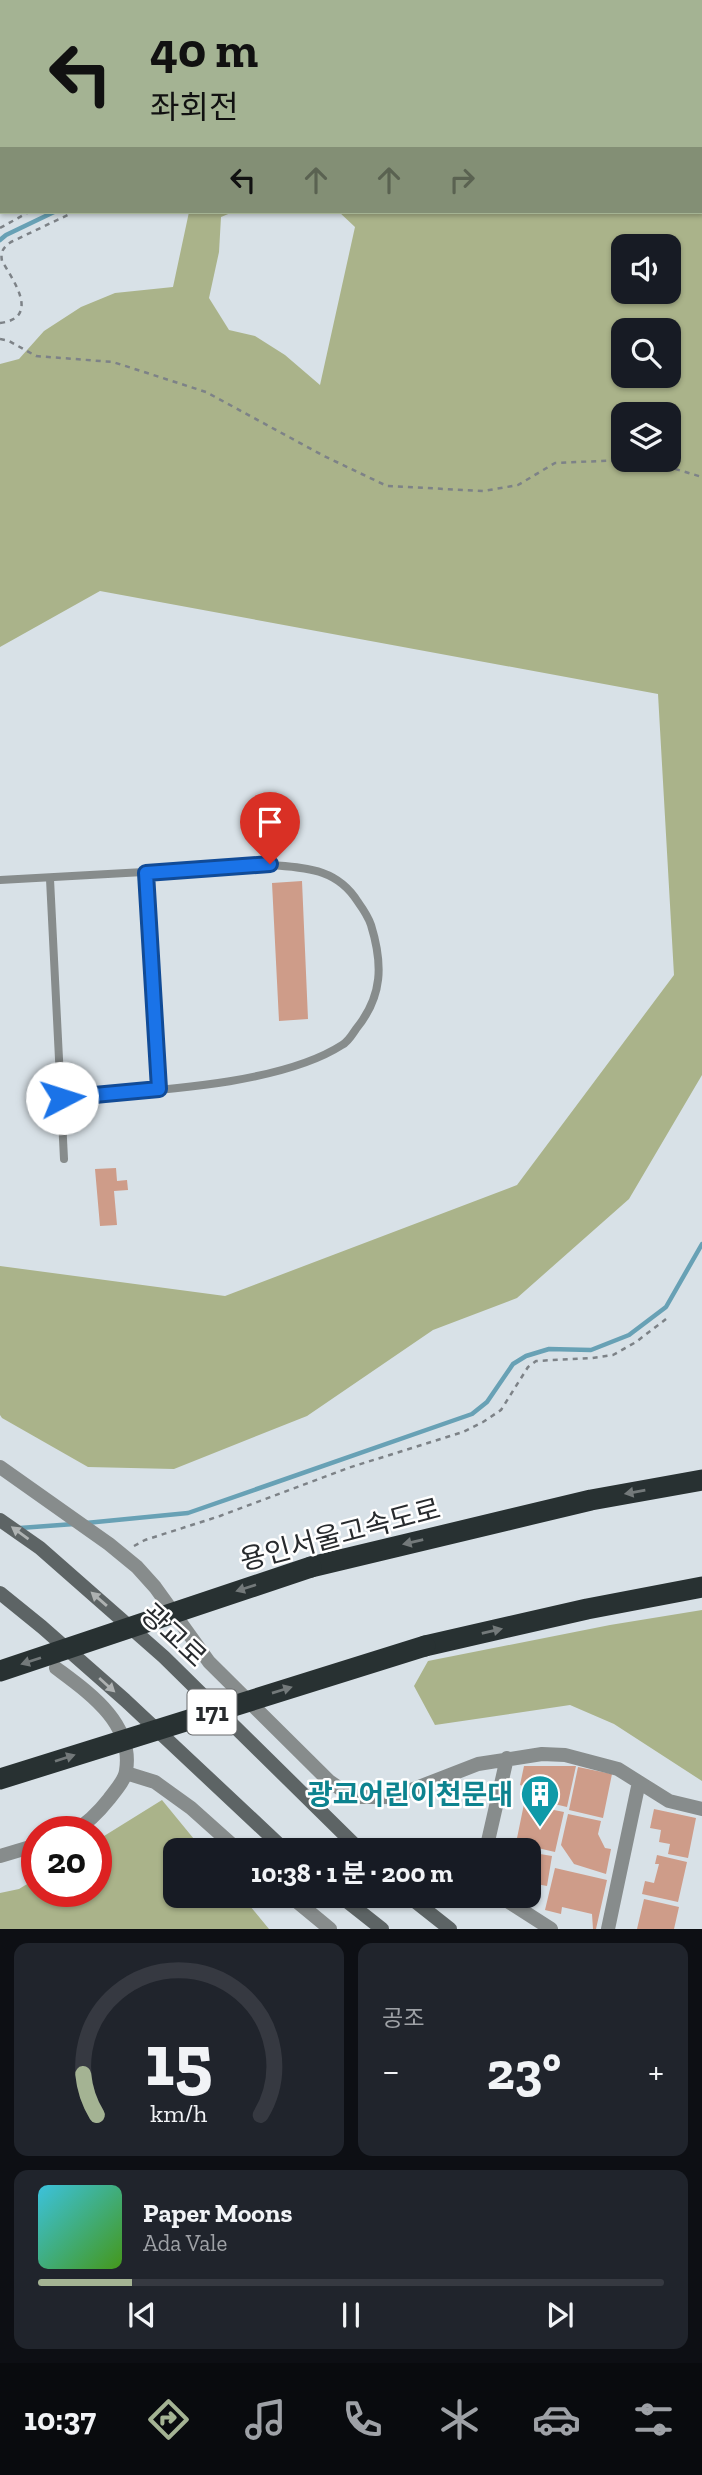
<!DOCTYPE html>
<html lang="ko">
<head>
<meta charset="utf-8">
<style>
  :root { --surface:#171b24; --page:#20242c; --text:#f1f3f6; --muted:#9ea1a6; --line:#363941; --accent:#a4b393 }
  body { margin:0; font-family:"Zilla Slab","Noto Sans KR",serif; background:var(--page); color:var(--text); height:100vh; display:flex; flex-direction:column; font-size:26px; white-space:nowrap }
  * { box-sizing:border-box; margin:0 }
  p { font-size:23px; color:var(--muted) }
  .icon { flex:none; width:38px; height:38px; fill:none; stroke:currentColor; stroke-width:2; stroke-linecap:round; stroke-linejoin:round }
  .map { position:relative; height:1929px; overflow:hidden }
  .side { display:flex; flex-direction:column; gap:14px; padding:14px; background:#0d0f14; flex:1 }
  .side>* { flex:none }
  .top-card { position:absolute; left:0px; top:0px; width:704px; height:214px; box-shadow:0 2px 5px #0004; background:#a4b393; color:#111; overflow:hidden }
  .controls { position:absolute; left:611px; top:234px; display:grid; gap:14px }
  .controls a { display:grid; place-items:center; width:70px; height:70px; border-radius:14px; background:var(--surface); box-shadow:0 2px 5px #0004; font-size:35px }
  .speed { position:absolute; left:21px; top:1816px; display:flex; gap:14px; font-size:35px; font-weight:700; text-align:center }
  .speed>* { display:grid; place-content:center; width:91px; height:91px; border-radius:50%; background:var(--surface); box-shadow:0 2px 5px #0004; line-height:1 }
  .speed .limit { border:10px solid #d22; background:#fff; color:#111 }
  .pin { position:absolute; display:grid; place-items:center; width:60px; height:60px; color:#fff; margin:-72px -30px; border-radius:50% 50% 50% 0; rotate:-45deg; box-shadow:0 0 7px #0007 }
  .pin .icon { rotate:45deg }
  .me { position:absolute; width:77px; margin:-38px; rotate:85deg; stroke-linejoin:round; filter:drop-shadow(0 0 5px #0008) }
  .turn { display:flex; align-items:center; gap:24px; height:147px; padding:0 35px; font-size:32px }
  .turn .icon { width:91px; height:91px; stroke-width:2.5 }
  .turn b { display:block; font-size:49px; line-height:60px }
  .lanes { display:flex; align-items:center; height:66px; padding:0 35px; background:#0003; justify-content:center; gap:35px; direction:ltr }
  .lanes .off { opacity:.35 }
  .big { font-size:52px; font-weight:700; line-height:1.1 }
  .side .card { flex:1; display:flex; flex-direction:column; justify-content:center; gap:10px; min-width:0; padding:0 24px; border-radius:14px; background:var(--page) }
  .side .dial { align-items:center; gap:0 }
  .dial svg { height:182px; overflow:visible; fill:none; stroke:var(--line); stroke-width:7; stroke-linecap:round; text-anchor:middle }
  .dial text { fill:var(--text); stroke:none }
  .song { display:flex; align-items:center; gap:21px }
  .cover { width:84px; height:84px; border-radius:10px; background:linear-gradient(135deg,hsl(190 70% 55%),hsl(100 70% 35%)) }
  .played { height:7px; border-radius:4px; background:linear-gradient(90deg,var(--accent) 15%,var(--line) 15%) }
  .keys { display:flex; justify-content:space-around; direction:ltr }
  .heat { display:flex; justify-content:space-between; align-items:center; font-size:38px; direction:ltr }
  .side .tiles { flex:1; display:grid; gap:14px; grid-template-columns:1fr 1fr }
  .card:last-child { grid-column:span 2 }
  .trip { position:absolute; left:163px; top:1838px; width:378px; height:70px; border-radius:14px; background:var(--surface); box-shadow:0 2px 5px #0004; font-weight:700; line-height:70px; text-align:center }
  .tabs { display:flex; height:112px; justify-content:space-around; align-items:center; background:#090b0e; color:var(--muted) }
  .tabs .icon { width:49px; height:49px }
  .tabs .active { color:var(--accent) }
  .tabs b { font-size:32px; color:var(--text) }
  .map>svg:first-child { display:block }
  .green { fill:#aab38a; fill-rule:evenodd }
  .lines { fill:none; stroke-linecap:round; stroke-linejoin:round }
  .stream { stroke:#68a1b5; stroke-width:4.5 }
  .building { fill:#ce9c89 }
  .path { stroke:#7d8287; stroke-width:2.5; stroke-dasharray:5 5; stroke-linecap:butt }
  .lane { stroke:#878c8c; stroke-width:8 }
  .street { stroke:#878c8c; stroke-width:14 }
  .secondary { stroke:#5d6465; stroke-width:14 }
  .highway { stroke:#283132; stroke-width:21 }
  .highway-bridge { stroke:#283132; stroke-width:21 }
  .oneway { fill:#73797a }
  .oneway2 { fill:#aeb2b2 }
  .route-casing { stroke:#114b97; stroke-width:18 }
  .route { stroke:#1a73e8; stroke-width:12 }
  .labels { text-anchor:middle; stroke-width:5; stroke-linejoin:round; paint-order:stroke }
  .shield { fill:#fff; stroke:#686b6d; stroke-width:2 }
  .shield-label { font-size:26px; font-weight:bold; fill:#282b2e }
  .street-label { font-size:28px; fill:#282b2e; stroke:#fff }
  .culture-label { font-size:28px; font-weight:bold; fill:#0d838f; stroke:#fff; text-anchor:end }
</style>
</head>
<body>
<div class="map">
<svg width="702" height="1929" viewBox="0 0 702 1929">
  <rect width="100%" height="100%" fill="#d8e1e7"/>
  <path class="green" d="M57,0H702V1075L629,1199L517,1298L433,1330L307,1416L174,1469L88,1467L2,1418L0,1415V1266L225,1296L517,1185L674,975L658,694L100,591L0,647V364L19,359L44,331L81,307L115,293L173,287L189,212H233L221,217L219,252L209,298L229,330L255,336L285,355L320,385L355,227L339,212H702V2H53ZM623,247H668V292H623ZM623,331H668V376H623ZM623,415H668V460H623Z
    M702,1610V1781L614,1724L570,1705L435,1725L414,1686L428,1661L610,1625Z
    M162,1800L203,1850H175V1895H241L269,1929H0V1893L19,1889L37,1878V1892H96V1841Z"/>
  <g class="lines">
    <path class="stream" d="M0,240L6,235L54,212
      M86,1523L188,1513L472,1414L487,1402L513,1364L526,1356L549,1349L591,1350L629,1335L666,1307L702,1244
      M20,1528L74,1524"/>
  </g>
  <path class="building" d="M302,881L308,1019L279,1021L272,883Z
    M116,1168L117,1181L127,1180L128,1190L114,1191L117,1225L100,1226L95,1169Z
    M524,1766H576L567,1807L550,1803L551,1795L520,1785Z
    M578,1767L612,1774L603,1818L569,1810Z
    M524,1804L564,1812L555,1852L516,1843Z
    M654,1809L696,1818L688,1858L668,1854L670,1844L659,1842L661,1830L650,1828Z
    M568,1814L601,1821L598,1834L605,1848L611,1849L606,1874L574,1864L561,1845Z
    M528,1852L552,1856L547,1886L531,1883L530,1892Z
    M657,1855L687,1862L678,1902L642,1894L645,1881L654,1883L659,1864H655Z
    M555,1868L607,1880L596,1929H593L592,1914L562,1907L561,1914L545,1910Z
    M644,1899L679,1907L674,1929H637Z"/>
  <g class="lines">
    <path class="path" d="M0,228L29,212
      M0,323C41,318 13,280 2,261C0,251 4,247 11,242L74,212
      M0,339L9,341L36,356L113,362L206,392L324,456L387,486L484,491L518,485L555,463L623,460
      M626,460L662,465L702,477
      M134,1546L145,1540L220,1516L348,1468L463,1432L483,1422L501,1410L528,1367L536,1361L592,1358L613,1355L636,1342L666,1319"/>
    <path class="lane" d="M146,873L159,1089
      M50,879L64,1159
      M0,880L270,865C306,868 337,868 358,902C363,909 368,916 371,925C383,964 383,996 356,1029C352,1035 348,1042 342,1045C277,1087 140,1091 62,1098"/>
    <path class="street" d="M0,1467L109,1544L137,1567L155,1587L209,1662L329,1781L342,1790L359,1797H393L478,1764L542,1754L565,1755L618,1769L669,1801L702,1809
      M56,1668C88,1692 134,1723 126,1771C125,1780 115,1791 109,1799C98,1813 88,1823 73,1832
      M126,1773L155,1782L191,1808L238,1850
      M486,1850L507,1758
      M0,1856L37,1845
      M289,1895L330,1929
      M498,1895L551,1929
      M608,1929L639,1782"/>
    <path class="secondary" d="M0,1520L40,1548L164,1657L360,1850
      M0,1593L42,1627L125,1700L285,1850
      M339,1895L382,1929
      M407,1895L450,1929"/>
    <path class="highway" d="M311,1567L591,1500L702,1480
      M425,1646L587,1609L702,1587"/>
    <path class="highway-bridge" d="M0,1671L311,1567
      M0,1779L425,1646"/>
  </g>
  <defs><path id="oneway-solid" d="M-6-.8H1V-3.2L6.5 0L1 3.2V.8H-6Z" transform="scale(1.75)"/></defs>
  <g class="oneway">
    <use href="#oneway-solid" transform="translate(635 1492) rotate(170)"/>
    <use href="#oneway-solid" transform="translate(413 1542) rotate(167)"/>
    <use href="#oneway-solid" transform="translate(246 1588) rotate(162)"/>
    <use href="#oneway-solid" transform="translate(492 1631) rotate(-13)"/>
    <use href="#oneway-solid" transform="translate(31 1661) rotate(162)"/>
    <use href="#oneway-solid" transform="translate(282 1690) rotate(-17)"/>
    <use href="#oneway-solid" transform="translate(65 1758) rotate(-18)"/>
  </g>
  <g class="oneway2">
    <use href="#oneway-solid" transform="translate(20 1533) rotate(-144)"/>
    <use href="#oneway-solid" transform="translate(99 1599) rotate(-139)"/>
    <use href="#oneway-solid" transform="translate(107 1685) rotate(42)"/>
  </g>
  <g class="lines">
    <g class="route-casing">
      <path id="route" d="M62,1098L159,1089L146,873L270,864"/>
    </g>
    <use href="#route" class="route"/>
  </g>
  <defs>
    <g id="building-pin" transform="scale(2.0125)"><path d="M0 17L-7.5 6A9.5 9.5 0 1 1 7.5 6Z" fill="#0f9aa8" stroke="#fff"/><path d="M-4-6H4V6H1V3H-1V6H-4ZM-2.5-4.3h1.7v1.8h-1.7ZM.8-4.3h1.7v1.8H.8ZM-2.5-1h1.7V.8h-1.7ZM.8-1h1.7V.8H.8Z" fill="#fff"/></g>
  </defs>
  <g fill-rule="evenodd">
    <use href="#building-pin" x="540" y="1794"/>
  </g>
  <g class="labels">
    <rect class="shield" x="187.5" y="1689.5" width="49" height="45" rx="5"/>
    <g class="shield-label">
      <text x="212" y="1721">171</text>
    </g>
    <g class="street-label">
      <text transform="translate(340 1534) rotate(-15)" y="10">용인서울고속도로</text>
      <text transform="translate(174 1635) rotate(43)" y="10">광교로</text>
    </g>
    <g class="culture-label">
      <text x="513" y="1804">광교어린이천문대</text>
    </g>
  </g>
</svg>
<div class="controls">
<a><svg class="icon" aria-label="sound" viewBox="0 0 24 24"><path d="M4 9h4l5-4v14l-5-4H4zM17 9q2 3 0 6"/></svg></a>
<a><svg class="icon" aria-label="search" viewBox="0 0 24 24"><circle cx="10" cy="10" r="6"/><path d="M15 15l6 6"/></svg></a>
<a><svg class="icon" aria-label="layers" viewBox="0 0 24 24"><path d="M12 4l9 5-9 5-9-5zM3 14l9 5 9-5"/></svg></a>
</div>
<div class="speed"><div class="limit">20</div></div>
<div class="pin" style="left:270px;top:864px;background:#d93025"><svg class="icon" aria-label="arrive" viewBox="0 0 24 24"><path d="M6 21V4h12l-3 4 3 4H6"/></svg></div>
<svg class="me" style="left:62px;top:1098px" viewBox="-20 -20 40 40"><circle r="19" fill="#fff"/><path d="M0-13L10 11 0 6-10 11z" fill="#1a73e8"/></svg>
<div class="trip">10:38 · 1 분 · 200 m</div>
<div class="top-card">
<div class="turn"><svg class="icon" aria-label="left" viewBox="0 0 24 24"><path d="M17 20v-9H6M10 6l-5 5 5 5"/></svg><div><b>40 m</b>좌회전</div></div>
<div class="lanes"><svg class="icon" aria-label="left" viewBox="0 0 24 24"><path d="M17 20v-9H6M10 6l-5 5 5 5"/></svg><svg class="icon off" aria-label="ahead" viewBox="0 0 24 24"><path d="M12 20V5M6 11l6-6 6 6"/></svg><svg class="icon off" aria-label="ahead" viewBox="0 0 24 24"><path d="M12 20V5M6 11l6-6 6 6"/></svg><svg class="icon off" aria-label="right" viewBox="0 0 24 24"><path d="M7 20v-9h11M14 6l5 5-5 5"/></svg></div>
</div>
</div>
<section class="side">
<div class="tiles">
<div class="card dial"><svg viewBox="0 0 100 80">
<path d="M14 69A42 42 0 1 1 86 69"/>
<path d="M14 69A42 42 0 0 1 8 51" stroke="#a4b393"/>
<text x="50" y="56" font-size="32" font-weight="700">15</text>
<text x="50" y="72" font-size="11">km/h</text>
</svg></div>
<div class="card"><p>공조</p>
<div class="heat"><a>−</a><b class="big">23°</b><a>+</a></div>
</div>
<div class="card">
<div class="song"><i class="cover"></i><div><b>Paper Moons</b><p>Ada Vale</p></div></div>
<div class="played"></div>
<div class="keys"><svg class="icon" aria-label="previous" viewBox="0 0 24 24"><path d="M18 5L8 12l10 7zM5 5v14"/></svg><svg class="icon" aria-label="pause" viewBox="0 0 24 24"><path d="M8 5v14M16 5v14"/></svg><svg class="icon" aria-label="next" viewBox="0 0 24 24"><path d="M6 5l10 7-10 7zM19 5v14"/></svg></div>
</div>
</div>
</section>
<nav class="tabs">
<b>10:37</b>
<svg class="icon active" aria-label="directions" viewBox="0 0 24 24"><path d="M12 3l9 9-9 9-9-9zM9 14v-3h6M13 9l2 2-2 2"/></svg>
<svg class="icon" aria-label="music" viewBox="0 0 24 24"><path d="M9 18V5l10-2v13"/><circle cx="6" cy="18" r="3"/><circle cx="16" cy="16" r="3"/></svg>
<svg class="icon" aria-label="phone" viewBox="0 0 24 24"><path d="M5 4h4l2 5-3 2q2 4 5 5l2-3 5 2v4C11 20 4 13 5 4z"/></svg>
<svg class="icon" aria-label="climate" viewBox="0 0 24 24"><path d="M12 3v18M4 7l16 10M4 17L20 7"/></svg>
<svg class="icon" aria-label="car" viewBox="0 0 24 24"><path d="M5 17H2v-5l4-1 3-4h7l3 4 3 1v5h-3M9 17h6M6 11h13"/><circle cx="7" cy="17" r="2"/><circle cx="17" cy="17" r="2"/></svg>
<svg class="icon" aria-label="filters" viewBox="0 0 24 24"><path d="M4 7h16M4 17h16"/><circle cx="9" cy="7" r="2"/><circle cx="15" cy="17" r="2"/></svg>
</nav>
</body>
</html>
